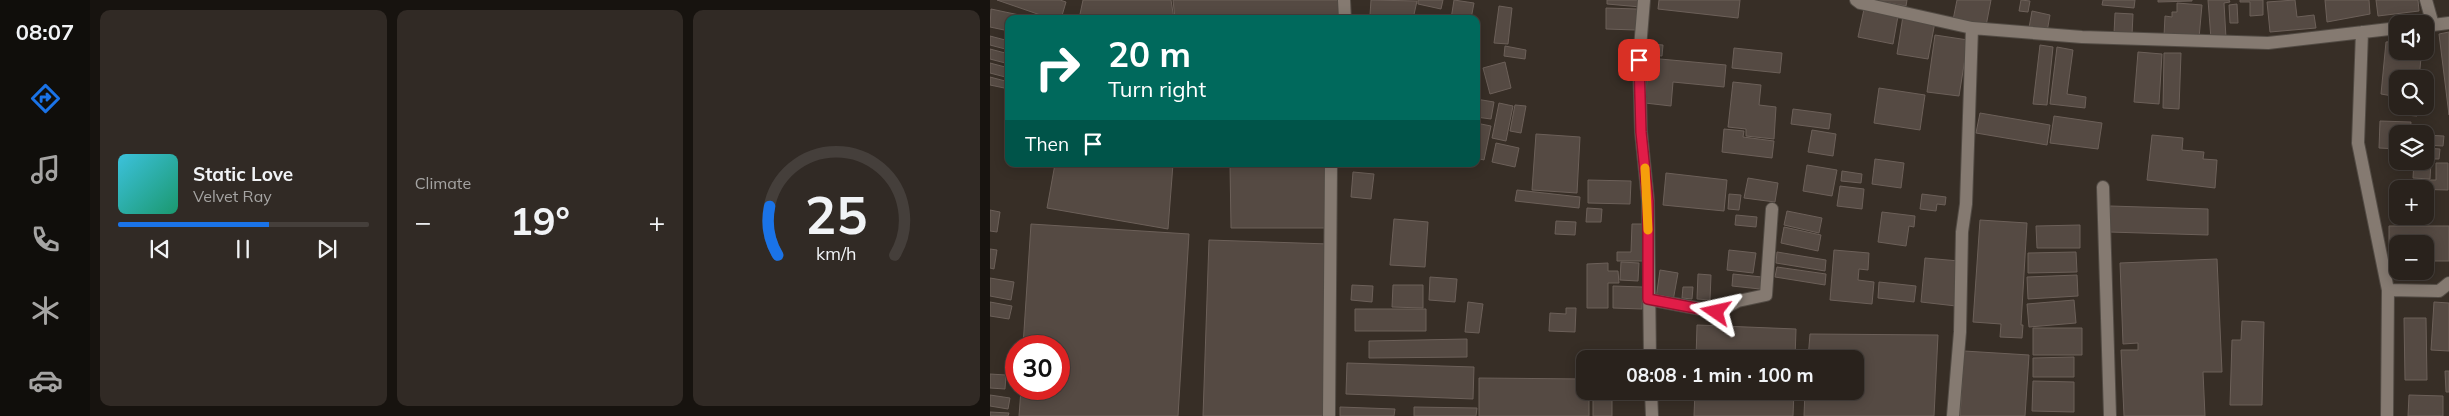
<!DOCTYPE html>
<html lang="en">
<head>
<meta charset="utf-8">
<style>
  :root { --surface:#29221c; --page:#312a25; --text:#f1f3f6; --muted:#a5a4a3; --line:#453f3b; --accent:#1a73e8 }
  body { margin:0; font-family:Mulish,sans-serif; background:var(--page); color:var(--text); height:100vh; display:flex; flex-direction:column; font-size:19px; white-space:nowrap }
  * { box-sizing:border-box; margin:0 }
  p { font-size:16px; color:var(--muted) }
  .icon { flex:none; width:28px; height:28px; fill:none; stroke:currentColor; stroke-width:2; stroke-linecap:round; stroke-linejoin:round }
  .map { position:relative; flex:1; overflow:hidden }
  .details { display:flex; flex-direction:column; gap:10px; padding:10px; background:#17130f; width:900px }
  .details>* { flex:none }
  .guide { position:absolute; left:15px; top:15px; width:475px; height:152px; border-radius:10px; box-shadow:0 2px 12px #0003,0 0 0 1px var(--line); background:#00695c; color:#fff; overflow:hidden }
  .controls { position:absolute; left:1399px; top:15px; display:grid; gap:10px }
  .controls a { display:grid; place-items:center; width:45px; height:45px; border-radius:10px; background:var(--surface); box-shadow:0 2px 12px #0003,0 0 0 1px var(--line); font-size:25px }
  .speed { position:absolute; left:15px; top:335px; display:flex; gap:10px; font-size:25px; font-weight:700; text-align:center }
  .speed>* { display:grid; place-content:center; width:65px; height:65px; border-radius:50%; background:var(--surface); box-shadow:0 2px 12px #0003,0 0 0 1px var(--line); line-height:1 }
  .speed .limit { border:8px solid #d22; background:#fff; color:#111 }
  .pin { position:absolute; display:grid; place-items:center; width:42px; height:42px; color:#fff; margin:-21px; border-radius:10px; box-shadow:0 2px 8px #0006 }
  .me { position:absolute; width:55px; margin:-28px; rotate:281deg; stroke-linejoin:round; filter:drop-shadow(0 0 4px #0008) }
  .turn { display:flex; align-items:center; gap:18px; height:105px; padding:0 20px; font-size:22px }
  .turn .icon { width:65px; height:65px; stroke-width:2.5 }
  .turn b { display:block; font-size:35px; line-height:42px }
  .then { display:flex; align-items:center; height:48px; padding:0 20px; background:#0003; gap:10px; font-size:19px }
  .big { font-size:38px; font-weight:700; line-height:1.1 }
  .details .tile { flex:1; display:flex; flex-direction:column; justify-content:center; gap:8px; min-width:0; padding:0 18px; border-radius:10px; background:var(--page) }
  .details .dial { align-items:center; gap:0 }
  .dial svg { height:130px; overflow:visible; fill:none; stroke:var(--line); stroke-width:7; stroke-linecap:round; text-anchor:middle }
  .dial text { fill:var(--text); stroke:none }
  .song { display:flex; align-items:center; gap:15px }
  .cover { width:60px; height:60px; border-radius:8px; background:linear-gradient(135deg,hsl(190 70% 55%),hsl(160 70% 35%)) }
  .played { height:5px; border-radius:2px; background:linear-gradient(90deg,var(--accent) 60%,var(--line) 60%) }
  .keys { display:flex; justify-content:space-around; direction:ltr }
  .heat { display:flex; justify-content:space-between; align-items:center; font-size:28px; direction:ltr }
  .details .tiles { flex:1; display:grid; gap:10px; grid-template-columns:repeat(3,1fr) }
  .trip { position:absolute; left:586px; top:350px; width:288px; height:50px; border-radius:10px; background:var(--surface); box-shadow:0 2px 12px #0003,0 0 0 1px var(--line); font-weight:700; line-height:50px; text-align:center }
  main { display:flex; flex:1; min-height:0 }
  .dock { display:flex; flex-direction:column; width:90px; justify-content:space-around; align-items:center; background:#100e0b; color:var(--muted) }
  .dock .icon { width:35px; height:35px }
  .dock .current { color:var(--accent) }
  .dock b { font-size:22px; color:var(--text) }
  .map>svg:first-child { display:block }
  .building { fill:#554a43; stroke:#6c6059 }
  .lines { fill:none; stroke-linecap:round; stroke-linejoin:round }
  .minor-casing { stroke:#524b44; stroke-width:14 }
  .minor { stroke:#857a71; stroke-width:12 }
  .route-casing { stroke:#92132f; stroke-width:12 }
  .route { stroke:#e11d48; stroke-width:9 }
  .slow { stroke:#f59e0b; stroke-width:9 }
</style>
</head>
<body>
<main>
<nav class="dock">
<b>08:07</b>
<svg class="icon current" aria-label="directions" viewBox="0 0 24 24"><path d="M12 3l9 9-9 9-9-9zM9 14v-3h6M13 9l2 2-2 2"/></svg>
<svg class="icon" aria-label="music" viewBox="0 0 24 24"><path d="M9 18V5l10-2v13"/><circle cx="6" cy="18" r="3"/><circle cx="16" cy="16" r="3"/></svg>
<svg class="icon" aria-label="phone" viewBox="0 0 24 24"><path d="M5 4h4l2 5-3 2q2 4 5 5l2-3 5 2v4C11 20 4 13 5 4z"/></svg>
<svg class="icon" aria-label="climate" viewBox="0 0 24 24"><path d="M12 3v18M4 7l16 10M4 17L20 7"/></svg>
<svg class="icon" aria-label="car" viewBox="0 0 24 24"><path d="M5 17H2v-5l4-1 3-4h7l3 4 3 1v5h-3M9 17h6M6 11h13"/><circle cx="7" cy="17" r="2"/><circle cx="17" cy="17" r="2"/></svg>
</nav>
<section class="details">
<div class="tiles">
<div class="tile">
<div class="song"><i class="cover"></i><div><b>Static Love</b><p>Velvet Ray</p></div></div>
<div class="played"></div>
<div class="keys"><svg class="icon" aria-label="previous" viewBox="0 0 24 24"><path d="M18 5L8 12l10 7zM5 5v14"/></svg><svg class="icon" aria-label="pause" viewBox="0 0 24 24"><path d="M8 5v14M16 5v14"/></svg><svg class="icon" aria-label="next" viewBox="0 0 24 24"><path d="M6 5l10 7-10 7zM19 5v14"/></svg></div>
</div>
<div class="tile"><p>Climate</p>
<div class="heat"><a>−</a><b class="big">19°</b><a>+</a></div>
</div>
<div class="tile dial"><svg viewBox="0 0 100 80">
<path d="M14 69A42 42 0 1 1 86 69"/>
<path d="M14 69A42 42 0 0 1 9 39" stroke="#1a73e8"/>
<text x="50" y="56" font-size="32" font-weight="700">25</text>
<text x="50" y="72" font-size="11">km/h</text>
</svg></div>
</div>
</section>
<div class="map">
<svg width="1459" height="416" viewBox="0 0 1459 416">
  <rect width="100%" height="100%" fill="#372e26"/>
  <path class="building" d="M7,0H70L76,2L71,19H62Z
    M93,0H181L184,19H89Z
    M183,0H349V18L185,19Z
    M381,0L427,1L423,19H400L380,15Z
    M428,0H453L451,9L428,4Z
    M464,0L484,3L481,19H461Z
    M617,0H652L651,7L617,4Z
    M669,0H750L748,18L668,9Z
    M881,0H917L916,6Z
    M967,0H1001L996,26L963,20Z
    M1031,0L1040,1L1038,12L1029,11Z
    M1113,0H1145L1144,8L1112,5Z
    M1168,0H1202V1L1168,2Z
    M1218,0H1239L1240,2L1234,3L1236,38L1221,39Z
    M1250,0H1273V15L1260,16V2H1250Z
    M1305,0L1307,17L1324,15L1326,28L1280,32L1277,2Z
    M1335,0H1379L1380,14L1337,22Z
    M1386,0H1428L1429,11L1388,16Z
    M1187,3L1212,5L1209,38L1174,36L1175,16L1182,17V12H1187Z
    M1247,4L1248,23H1240L1239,5Z
    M509,6L522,8L518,44L504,43Z
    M616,8L647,9L646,30L616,29Z
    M1,9L34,16V19H19V31L0,27Z
    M874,9L908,16L903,44L868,37Z
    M1042,11L1060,15L1057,32L1039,28Z
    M1125,13L1143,14L1142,35L1124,34Z
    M913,16L945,22L938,59L907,54Z
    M1459,32V115L1449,34Z
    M945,35L978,40L969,96L937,92Z
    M0,36L19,41V50L0,45Z
    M1435,39H1439L1437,57L1431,58L1429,79H1408V97L1391,94L1396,42L1408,41V51H1435Z
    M660,44L673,45L672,56L660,55Z
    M1050,45L1063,47L1057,105L1043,104Z
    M515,46L536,50L535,59L514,56Z
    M1067,47L1083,50L1077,94L1096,97L1095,108L1060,104Z
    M744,48L792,53L790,73L742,68Z
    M0,49L19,54V64L0,59Z
    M1148,52L1172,54L1169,104L1144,102Z
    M1174,53H1191L1189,109L1173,108Z
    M659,58L736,65L734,87L683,82L681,106L655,103Z
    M515,62L521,88L500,94L493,68Z
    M0,63L19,68V78L0,73Z
    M0,77L19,82V89L0,85Z
    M743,82L771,85L769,105L786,107L784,139L756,136V129L738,127Z
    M889,88L935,95L930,130L884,123Z
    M486,99L504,102L501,119L486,117Z
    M509,103L523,106L516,141L502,138Z
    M525,105L536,106L531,133L520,131Z
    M1414,106H1427V116L1415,115Z
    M803,109L841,114L839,129L801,124Z
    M990,113L1060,125L1057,145L986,133Z
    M1064,116L1112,123L1108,149L1060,143Z
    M1390,121L1421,122L1420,134H1408V149L1389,148Z
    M486,123L501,126L494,160L486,158Z
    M734,129L754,131L753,137L784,141L782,158L732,152Z
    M822,130L846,134L843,156L818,152Z
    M546,134L590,137L587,193L542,190Z
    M1162,135L1193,138L1192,150L1214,152L1213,159L1227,160L1225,188L1157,180Z
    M1435,135L1454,136L1453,146L1435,145Z
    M506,143L529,148L525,167L502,162Z
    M1435,148L1450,149L1449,159H1435Z
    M885,159L914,163L911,188L882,184Z
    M1424,161L1441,162L1440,179L1423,178Z
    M1446,163H1458V190L1419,189V180H1446Z
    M65,164H183L178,229L57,208Z
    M240,164H335V228H241Z
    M817,165L847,170L842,196L813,191Z
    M852,171L872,174L871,183L851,181Z
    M363,172L384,174L381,199L361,197Z
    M676,173L737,180L734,211L673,205Z
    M758,178L788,183L785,202L754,198Z
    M598,180L641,181L640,204L598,203Z
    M850,186L874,189L872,209L847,206Z
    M527,190L590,197L589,208L525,201Z
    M739,194L751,195L749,210L738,209Z
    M932,194L956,197L955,205L947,204L946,211L930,209Z
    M1120,206L1218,209V235L1119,232Z
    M597,208L612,209L611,222H596Z
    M0,210L10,212L7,232L0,231Z
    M797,211L832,218L829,233L794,225Z
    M892,212L925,216L924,227L919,226L916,246L888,242Z
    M746,215L767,217L766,227L745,225Z
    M404,219L438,222L435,267L400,265Z
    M990,220L1037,223L1031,325H1033L1032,338L1010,337L1011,324L983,322Z
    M566,221L586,222L585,235L565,234Z
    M41,224L199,234L188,416H29L31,389H69V346H33Z
    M642,224H656L655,261H627V252H641Z
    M1090,225V248H1047L1046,226Z
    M1399,226H1459V261H1435V244H1408V261H1399Z
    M794,227L831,235L828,251L791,243Z
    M219,240L339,244L333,416H213Z
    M0,249L7,250L4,269L0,268Z
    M739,250L766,253L763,273L737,270Z
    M844,250L879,253L878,270L869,269L868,280L884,282L882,304L840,300Z
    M787,252L836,260L835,271L786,263Z
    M1086,252L1087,272L1038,273V253Z
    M935,258L969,261L966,306L931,302Z
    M1227,259L1232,372H1213L1215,416H1134L1131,350H1148V343L1133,344L1130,263Z
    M631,262L649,263L648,281L630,280Z
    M618,263V271H628L629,283H618V308H597V264Z
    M787,267L836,274L835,285L785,277Z
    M670,270L688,273L683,301L666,299Z
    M708,274L721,275L720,300L707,299Z
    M743,274L772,277L770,289L742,286Z
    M1087,275L1088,296L1038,299L1037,277Z
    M440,277L467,279L465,302L439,300Z
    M0,278L24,282L21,300L0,296Z
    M889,282L926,286L924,302L888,298Z
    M362,285L383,286L382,302L361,300Z
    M403,285H433V308L402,307Z
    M623,286L653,287L652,309L623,308Z
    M693,287H703L702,299L692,298Z
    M1084,300L1086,323L1039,327L1037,304Z
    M0,302L22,306L19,319L0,316Z
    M478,302L493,304L489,333L475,332Z
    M1444,302L1459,303V351L1441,350Z
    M576,308H586L585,332L559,331L560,313L576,314Z
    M365,309H436V331H365Z
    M1414,318H1436L1437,380H1415Z
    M1252,321L1274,322L1272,405H1240L1242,340H1251Z
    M707,325L806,329L805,359H706Z
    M1043,328H1092V355H1043Z
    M820,334L948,335L944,416H814L815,391H865V359H818Z
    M477,339V357L379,358V341Z
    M974,351L1039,355L1035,416H970Z
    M599,357L641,358V359H599Z
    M1084,357V377H1043V358Z
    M357,363L484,367L483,399L356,394Z
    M1455,371H1459V392H1456Z
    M0,374L16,375L15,389L0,388Z
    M489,378L595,379V391H599V416H489Z
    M1043,381L1084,382V412L1042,411Z
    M603,391H642V397H622V416H603Z
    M705,391H804L803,416H704Z
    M0,395L20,398L18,409L0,406Z
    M1419,395L1453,396V416H1418Z
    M350,407L405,409L404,416H350Z
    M424,407L487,408L486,416H424Z
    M0,412L19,413L18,416H0Z"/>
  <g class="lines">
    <g class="minor-casing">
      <path id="minor" d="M354,0L355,19
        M654,0L649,60L651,132L658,201L660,359
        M866,0L870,3L982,28L1092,37L1278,43L1408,28
        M1435,25H1443L1436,0
        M1443,25L1459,23
        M1372,32L1368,143L1398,290L1397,416
        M1113,187L1120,416
        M1398,290L1449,291L1459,283
        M658,299L727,312L748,301L776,295L782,209
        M661,391L662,416
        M339,416L341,164
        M963,416L970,332L972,232L976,204L982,28"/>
    </g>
    <use href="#minor" class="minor"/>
  </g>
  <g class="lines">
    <g class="route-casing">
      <path id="route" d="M649,60L651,132L658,201V299L726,312"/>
    </g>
    <use href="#route" class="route"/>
    <path class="slow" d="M655,168L658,230"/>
  </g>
</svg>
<div class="controls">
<a><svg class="icon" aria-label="sound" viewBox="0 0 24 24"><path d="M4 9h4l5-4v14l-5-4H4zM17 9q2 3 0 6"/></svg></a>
<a><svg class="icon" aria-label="search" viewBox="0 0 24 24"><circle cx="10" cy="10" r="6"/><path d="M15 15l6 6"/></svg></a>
<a><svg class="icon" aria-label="layers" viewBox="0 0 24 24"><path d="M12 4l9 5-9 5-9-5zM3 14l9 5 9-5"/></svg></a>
<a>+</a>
<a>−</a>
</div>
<div class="speed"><div class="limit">30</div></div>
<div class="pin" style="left:649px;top:60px;background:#d93025"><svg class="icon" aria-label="arrive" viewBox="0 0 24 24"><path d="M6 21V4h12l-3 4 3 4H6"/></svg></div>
<svg class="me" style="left:726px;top:312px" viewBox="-20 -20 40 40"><path d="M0-17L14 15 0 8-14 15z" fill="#e11d48" stroke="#fff" stroke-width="4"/></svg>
<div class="trip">08:08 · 1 min · 100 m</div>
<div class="guide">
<div class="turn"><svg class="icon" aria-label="right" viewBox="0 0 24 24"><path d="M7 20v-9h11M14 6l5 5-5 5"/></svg><div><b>20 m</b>Turn right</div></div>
<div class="then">Then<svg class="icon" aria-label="arrive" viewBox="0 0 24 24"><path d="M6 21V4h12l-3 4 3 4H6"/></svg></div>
</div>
</div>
</main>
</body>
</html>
